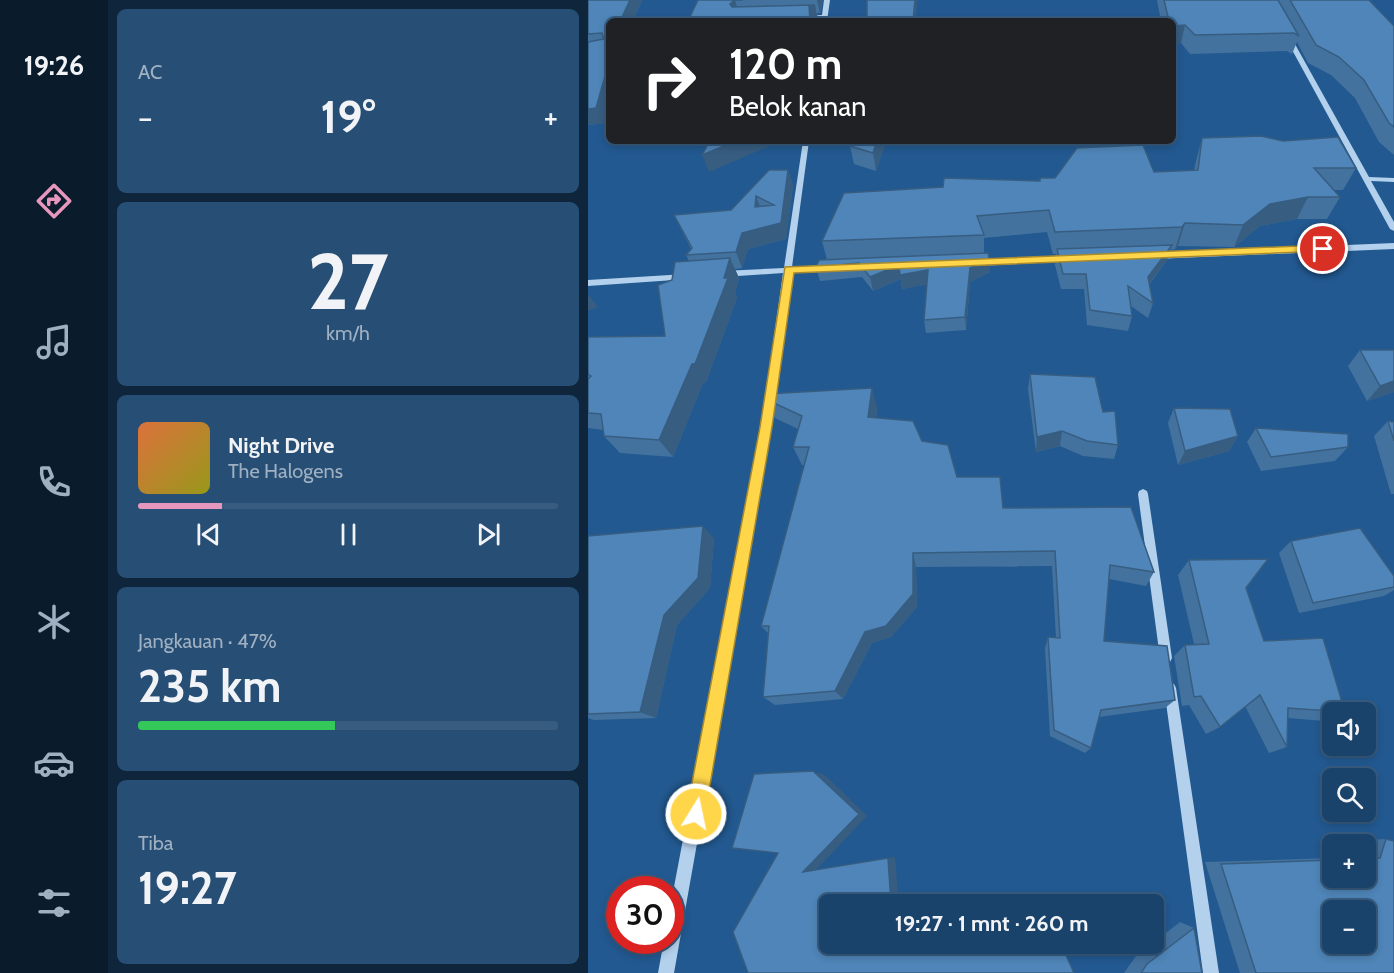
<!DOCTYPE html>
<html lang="id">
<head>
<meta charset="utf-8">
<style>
  :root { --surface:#1a436c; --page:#274e74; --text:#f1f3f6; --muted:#9fb0c2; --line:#385c7f; --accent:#e797bd }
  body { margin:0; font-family:Cabin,sans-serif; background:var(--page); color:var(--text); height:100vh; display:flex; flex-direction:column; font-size:22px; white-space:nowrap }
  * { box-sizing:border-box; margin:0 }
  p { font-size:20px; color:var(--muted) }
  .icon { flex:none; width:33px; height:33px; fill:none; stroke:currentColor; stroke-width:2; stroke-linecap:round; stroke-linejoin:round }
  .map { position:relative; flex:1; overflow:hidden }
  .sheet { display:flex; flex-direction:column; gap:9px; padding:9px; background:#0e253b; width:480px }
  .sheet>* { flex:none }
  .guide { position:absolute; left:18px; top:18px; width:570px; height:126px; border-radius:9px; box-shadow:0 3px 9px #0003,0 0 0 2px var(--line); background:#202124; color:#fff; overflow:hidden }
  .controls { position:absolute; left:734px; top:702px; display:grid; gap:12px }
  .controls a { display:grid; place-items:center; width:54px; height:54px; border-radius:9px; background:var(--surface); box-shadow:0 3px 9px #0003,0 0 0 2px var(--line); font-size:30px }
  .speed { position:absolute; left:18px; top:876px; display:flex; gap:12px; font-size:30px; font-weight:700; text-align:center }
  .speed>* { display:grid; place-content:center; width:78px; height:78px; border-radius:50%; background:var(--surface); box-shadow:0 3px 9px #0003,0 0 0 2px var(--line); line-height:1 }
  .speed .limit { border:9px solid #d22; background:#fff; color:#111 }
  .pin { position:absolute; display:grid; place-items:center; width:51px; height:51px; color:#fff; margin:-26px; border:3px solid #fff; border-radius:50%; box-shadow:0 2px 6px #0007 }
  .me { position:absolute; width:66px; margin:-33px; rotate:10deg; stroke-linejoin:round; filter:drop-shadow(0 0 4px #0008) }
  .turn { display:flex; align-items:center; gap:21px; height:126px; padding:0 24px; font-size:27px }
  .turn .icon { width:78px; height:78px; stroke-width:2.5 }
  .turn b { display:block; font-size:42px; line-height:51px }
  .big { font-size:45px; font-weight:800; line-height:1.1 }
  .sheet .widget { flex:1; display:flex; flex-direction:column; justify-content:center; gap:9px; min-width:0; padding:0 21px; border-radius:9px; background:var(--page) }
  .sheet .dial { align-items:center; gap:0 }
  .dial b { font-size:78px; line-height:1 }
  .song { display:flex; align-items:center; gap:18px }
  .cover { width:72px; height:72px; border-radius:9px; background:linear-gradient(135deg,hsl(20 70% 55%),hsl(60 70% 35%)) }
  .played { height:6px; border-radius:3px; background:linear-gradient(90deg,var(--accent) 20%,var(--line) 20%) }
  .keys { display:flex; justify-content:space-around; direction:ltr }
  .heat { display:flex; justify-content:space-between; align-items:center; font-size:33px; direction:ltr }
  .charge { height:9px; border-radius:4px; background:linear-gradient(90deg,#34c759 47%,var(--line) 0) }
  .trip { position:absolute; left:231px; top:894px; width:345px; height:60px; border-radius:9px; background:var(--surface); box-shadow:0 3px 9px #0003,0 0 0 2px var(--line); font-weight:800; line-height:60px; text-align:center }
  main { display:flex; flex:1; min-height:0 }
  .tab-bar { display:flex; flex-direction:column; width:108px; justify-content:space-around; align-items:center; background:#0a1b2b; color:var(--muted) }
  .tab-bar .icon { width:42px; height:42px }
  .tab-bar .on { color:var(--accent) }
  .tab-bar b { font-size:27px; color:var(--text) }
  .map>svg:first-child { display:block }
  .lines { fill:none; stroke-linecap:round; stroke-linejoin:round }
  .minor { fill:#b3d0ec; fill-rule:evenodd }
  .wall { fill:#44729e }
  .shaded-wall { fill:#375d81 }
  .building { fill:#4f85b8; stroke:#375d81; stroke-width:1.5; fill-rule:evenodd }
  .route { fill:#ffd54a; stroke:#a68a30; stroke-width:1.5 }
</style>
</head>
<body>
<main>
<nav class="tab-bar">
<b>19:26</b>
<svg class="icon on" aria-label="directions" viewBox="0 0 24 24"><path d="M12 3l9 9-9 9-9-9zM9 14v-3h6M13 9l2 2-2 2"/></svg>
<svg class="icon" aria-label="music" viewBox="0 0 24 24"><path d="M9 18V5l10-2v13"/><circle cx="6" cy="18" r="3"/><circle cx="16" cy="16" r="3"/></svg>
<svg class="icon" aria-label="phone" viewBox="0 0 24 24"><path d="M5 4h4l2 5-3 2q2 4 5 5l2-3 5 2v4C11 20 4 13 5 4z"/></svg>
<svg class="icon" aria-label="climate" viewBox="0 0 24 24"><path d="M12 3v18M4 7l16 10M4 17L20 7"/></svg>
<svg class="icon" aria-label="car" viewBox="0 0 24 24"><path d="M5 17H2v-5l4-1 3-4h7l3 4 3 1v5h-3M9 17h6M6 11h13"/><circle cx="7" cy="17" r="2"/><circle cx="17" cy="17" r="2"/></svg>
<svg class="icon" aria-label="filters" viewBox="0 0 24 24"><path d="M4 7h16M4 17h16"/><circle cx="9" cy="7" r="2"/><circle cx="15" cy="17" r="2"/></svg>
</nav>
<section class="sheet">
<div class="widget"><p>AC</p>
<div class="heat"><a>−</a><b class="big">19°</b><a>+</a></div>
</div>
<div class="widget dial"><b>27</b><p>km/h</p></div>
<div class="widget">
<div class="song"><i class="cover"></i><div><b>Night Drive</b><p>The Halogens</p></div></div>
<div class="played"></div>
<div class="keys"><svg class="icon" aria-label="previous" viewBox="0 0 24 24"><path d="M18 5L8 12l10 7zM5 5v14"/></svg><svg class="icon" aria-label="pause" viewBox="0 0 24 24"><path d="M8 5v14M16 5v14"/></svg><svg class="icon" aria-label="next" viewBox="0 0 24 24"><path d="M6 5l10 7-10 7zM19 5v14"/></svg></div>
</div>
<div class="widget"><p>Jangkauan · 47%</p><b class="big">235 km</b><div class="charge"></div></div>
<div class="widget"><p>Tiba</p><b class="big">19:27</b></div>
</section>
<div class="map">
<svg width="806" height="973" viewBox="0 0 806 973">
  <rect width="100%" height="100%" fill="#225990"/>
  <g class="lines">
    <path class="minor" d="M236,0H242L239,21H233L234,19H214V17L216,16L234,15Z
      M698,36L703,37L781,177L806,178V182L783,181L806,222V231L802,229L697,37Z
      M215,141H221L204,267L242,265L246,268L242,271L204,273L183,427L86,973H70L76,940H82V908L173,427L195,273L135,277L131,274L135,271L196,268Z
      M806,243V249L567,259L563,256L567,253Z
      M482,256L486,259L485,261L390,266L386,263L390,260Z
      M98,274L102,277L101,279L0,286V280Z
      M555,489L559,491L560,494L584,658L582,662L578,664L574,662L572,658L550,494L551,491Z
      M582,682L586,684L588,688L631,973H615L576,688L578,684Z"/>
  </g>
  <path class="wall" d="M0,0H54L45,21H21V104L16,123L0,125Z
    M110,0H235L232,13H229L230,21Z
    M569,0H781L806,26V155L791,142L767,98L743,75L720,63L709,42L704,54L699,51L602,54L593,43L585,44V21H573Z
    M614,138L768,168L755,190H746L752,197L739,219H709L672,226L646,247L590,246L587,249L583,250L579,260L561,285L565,303L560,318L543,306L544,316L540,331L499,325L496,289H473L467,265L468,254H465L459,232L396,238V254L402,272L382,282L378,330L338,333L336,320L339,284L314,289L313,279L285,291L274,277L232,281L228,267L239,260L234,241L452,181L467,178L606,170L608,161Z
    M264,141H298L288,171L266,164L262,146Z
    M200,170L205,186L198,239L160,249L154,268L147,269L151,278L147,293L149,298L118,382L115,383L85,457L32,453L16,436L15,430L0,428V337L77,336L84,280L101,261L98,255L103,249L86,215L143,210Z
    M772,350L806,392L779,401L760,366Z
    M442,374L515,412L530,445L526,459L495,456L472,446L448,452L440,389Z
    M177,399L289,407L288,418L334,441L369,477L415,508L566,572L558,586L521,579L516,641L587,700L577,708L511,717L503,748L497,753L462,736L457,648L460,637L468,638L464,566L328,567L329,607L303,637L284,643L255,699L187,705L175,697L180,633L173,626L217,465H214L205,447L210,429L187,418Z
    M586,408L650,436L641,451L590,465L580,423Z
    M800,421L806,422V494H803L786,436Z
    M668,428L760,447L747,461L673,471L659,442Z
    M0,536L126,538L122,588L89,625L68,718L6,720L0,718Z
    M703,541L806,576V590L796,596L711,613L691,553Z
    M601,560L658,588L676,641L744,712V718L736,721L700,718L699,747L681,753L657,706L632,727L618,734L601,705L594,706L586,656L597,645L606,644L590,575Z
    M798,839L806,973H652L617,862L744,858V878H777V844H770L772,840Z
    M452,898L456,904H433Z
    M592,922L606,928L614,973H536L548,956L564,944H566V942Z"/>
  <path class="shaded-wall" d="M42,0H54L45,21H36L34,17Z
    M147,0L152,17L142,4Z
    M229,0H235L232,13Z
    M327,0H329L328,21H325Z
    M227,5L230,21H222L221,6Z
    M597,25L593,43L585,44V26Z
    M21,62V104L16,123L0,125V109Z
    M148,141H193L121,172L114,155Z
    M289,141H298L288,171L285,153Z
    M200,170L205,186L198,239L160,249L154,268L148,252L154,233L193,223Z
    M168,196L174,212L167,207Z
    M720,197L709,219L672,226L646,247L655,225L682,204Z
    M597,223L590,246L587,249L594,227Z
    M584,245L579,260L555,292L560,277Z
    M142,258L151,278L147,293L149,298L118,382L115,383L85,457L71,440L136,278Z
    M401,258L402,272L382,282L378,330L377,317L382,268Z
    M311,265L340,270L342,284L314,289L313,279L285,291L282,277Z
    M0,294L10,307L0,311Z
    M806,381V392L779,401L792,386Z
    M284,388L289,407L286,435L280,417Z
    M474,431L472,446L448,452L449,437Z
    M650,436L641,451L590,465L597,451Z
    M115,526L126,538L122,588L89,625L68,718L52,712L76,615Z
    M325,553L328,567L329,607L303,637L284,643L255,699L247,691L277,632Z
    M225,771L237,775L279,816L228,870L215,872Z
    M307,857L311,904H303L300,858Z"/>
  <path class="building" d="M0,0H42L34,17L43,16L41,21H21V62L8,108L0,109V42L16,39L14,33L0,34Z
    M110,0H155H147L142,4L144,7L227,5L221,6L222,21H100Z
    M279,0H327L325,21H279Z
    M576,0H690L711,36L706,33L607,35L597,25L585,26V21H581Z
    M702,0H781L806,26V127L801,123L776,80L751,57L728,45Z
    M673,136L695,141L750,137L768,168H726L752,197H720L682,204L655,225L597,223L594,227L467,232L461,210L389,216L396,235L234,241L256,193L355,187L356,178L452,181V178H467L489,148L555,145L566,172L610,170L614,138Z
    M122,141H148L114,155Z
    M264,141H289L285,153L262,146Z
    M181,170H200L193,223L154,233L148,252L98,255L104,248L86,215L143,210ZM168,196L186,205L167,207Z
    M584,245L560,277L565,303L540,286L544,316L502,310L498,274H475L469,249Z
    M400,253L401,258L382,268L377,317L336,320L340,270L312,275L311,265L282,277L271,263L228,267L231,260Z
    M142,258L136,278H140L107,364H104L71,440L16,436L13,414L0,413V379L3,376L0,374V337L77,336L70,285L84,280L87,262Z
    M772,350H806V381L792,386Z
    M442,374L507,377L515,412L527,411L530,445L499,441L474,431L449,437Z
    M284,388L280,417L325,421L334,441L360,445L369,477H412L415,508L543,507L566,572L522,565L516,641L579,646L587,700L513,710L503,748L466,730L460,637L472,638L467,551L325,553V594L298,626L277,632L247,691L175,697L181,626H173L221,447H205L214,416L177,399L178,394Z
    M586,408L642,409L650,436L597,451Z
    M800,421L806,422V441Z
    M668,428L760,434V447L683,457Z
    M115,526L110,578L76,615L52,712L0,714V536Z
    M772,528L806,576V587L725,603L703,541Z
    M680,559L658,588L676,641L735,638L757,712L700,708L699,747L672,695L632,727L613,696L606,697L597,645L621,644L601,560Z
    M225,771L271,814L215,872L300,858L303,904H242V944H473L486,973H160L145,932L190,853L144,848L166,774Z
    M798,839L806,841V973H668L633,864L744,860V878H777V859L792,858ZM744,910H777V944H744Z
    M606,928L614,973H553L559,964Z"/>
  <path class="route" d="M735,245L740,249L739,251L206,273L184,427L117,814L114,820L108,823L101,820L98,814L172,427L197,267Z"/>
</svg>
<div class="controls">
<a><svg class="icon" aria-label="sound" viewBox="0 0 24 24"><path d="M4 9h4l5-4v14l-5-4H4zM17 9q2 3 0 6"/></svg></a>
<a><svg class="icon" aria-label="search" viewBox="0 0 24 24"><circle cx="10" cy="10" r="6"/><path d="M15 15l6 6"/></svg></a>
<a>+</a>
<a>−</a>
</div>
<div class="speed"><div class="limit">30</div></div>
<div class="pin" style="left:735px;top:249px;background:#d93025"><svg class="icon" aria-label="arrive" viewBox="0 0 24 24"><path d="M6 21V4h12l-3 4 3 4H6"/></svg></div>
<svg class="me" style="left:108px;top:814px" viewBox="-20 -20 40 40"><circle r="17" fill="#ffd54a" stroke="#fff" stroke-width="3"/><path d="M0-11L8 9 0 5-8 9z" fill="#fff"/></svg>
<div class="trip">19:27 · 1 mnt · 260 m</div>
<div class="guide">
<div class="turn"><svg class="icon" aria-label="right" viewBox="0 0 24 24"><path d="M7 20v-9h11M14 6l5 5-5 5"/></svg><div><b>120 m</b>Belok kanan</div></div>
</div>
</div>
</main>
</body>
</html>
